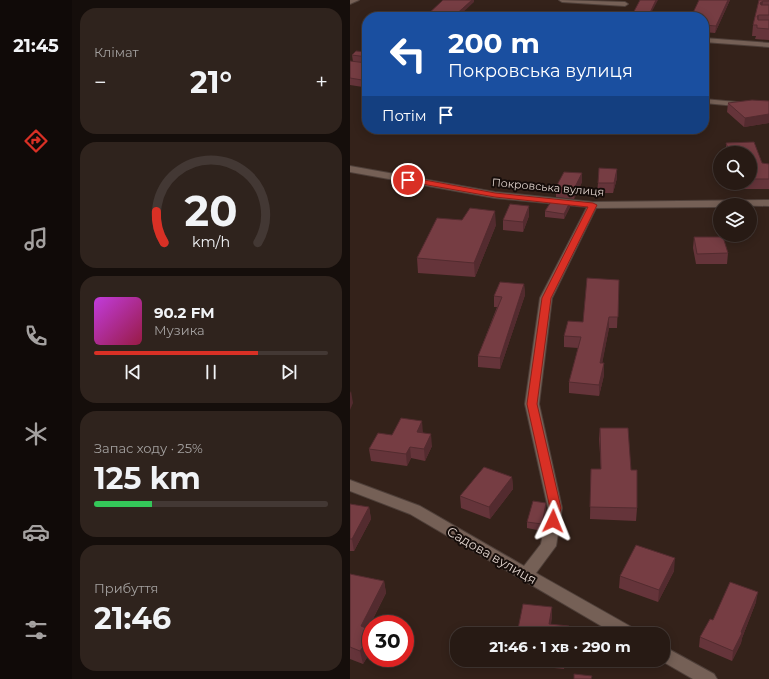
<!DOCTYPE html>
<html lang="uk">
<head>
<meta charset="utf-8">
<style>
  :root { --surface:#271a14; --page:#2f231d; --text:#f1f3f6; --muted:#a4a1a0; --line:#433834; --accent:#d93025 }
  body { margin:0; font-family:Montserrat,sans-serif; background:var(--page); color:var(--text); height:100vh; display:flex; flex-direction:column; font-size:15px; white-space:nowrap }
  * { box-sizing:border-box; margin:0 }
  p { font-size:13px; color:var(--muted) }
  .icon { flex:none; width:22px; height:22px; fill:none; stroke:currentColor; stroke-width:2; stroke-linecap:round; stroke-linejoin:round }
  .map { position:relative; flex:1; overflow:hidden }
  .panel { display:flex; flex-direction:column; gap:8px; padding:8px; background:#150e0b; width:278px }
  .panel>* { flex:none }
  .guide { position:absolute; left:12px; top:12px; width:347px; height:122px; border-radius:16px; box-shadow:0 2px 10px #0003,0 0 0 1px var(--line); background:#1a4fa0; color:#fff; overflow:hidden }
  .tools { position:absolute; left:363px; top:146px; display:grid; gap:8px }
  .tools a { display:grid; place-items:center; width:44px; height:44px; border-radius:50%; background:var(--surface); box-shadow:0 2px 10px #0003,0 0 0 1px var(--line); font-size:20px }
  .speed { position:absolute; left:12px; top:615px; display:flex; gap:8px; font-size:20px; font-weight:700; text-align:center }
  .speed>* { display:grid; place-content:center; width:52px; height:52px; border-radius:50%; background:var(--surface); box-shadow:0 2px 10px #0003,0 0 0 1px var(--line); line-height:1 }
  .speed .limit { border:6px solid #d22; background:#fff; color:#111 }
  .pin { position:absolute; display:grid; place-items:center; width:34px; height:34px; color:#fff; margin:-17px; border:2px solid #fff; border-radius:50%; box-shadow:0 1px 4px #0007 }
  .me { position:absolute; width:44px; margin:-22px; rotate:2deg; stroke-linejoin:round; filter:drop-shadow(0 0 3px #0008) }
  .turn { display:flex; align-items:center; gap:14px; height:84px; padding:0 20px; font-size:18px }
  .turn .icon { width:52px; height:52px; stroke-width:2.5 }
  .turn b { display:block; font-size:28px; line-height:34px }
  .then { display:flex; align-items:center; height:38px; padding:0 20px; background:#0003; gap:8px; font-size:15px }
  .big { font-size:30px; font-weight:700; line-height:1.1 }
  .panel .widget { flex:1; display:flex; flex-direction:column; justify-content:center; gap:6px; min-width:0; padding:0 14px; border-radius:16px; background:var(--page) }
  .panel .dial { align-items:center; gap:0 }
  .dial svg { height:104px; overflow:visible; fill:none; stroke:var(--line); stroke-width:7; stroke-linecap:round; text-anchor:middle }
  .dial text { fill:var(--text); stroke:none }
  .song { display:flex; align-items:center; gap:12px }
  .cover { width:48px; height:48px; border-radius:6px; background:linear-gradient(135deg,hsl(290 70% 55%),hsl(340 70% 35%)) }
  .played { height:4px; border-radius:2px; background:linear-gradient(90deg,var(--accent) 70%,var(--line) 70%) }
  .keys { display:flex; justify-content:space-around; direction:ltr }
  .heat { display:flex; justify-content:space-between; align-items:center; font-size:22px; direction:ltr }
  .charge { height:6px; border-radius:3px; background:linear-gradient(90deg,#34c759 25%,var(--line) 0) }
  .trip { position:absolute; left:100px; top:627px; width:220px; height:40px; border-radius:16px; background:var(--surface); box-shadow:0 2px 10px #0003,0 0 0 1px var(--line); font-weight:700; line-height:40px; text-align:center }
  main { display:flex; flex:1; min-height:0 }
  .tabs { display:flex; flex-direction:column; width:72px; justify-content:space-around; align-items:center; background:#100a08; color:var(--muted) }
  .tabs .icon { width:28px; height:28px }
  .tabs .active { color:var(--accent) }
  .tabs b { font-size:18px; color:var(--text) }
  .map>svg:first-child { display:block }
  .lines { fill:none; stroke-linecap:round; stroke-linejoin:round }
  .minor-casing { stroke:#4e3f39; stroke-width:2 }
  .minor { fill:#756056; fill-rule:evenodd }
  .wall { fill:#65343a }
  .shaded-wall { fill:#532b2f }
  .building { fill:#763d43; stroke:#532b2f }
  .route { fill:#d93025; stroke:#8d1f18 }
  .labels { text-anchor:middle; stroke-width:4; stroke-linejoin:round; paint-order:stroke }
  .street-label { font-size:11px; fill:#dfd2cc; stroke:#160d0a }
  .near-street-label { font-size:13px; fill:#dfd2cc; stroke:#160d0a }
</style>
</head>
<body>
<main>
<nav class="tabs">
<b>21:45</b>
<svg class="icon active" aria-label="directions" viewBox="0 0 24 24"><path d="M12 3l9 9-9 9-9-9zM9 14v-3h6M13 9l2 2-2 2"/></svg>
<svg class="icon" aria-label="music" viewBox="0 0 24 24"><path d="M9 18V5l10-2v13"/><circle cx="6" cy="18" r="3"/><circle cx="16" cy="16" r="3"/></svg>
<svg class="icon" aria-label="phone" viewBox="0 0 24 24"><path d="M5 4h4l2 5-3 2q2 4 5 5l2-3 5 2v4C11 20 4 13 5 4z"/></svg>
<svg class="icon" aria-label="climate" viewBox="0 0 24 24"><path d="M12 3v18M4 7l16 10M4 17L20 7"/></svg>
<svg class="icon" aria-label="car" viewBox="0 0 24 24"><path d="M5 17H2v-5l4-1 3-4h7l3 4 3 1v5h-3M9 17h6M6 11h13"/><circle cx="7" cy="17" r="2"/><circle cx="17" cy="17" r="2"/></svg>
<svg class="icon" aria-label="filters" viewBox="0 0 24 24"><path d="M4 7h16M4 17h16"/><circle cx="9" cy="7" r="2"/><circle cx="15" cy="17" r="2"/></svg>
</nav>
<section class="panel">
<div class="widget"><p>Клімат</p>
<div class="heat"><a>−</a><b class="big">21°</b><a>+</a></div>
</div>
<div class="widget dial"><svg viewBox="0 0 100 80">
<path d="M14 69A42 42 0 1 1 86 69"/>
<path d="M14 69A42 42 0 0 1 8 45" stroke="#d93025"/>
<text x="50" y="56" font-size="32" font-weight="700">20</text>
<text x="50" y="72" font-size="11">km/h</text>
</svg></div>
<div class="widget">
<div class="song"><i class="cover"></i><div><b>90.2 FM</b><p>Музика</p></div></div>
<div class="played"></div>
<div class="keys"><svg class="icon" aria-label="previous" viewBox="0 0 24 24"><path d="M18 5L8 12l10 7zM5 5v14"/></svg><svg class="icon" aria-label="pause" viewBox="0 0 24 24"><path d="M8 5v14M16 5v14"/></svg><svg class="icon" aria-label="next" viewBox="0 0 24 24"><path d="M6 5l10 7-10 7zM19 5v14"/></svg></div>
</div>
<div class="widget"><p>Запас ходу · 25%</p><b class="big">125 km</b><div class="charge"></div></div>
<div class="widget"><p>Прибуття</p><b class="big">21:46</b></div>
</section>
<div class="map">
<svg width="419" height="679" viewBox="0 0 419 679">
  <rect width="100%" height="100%" fill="#34221a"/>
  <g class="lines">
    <g class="minor-casing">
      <path id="minor" d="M0,0H9L0,4Z
        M209,0L275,2L278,4L275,6L212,2Z
        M354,38L419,43V47L354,42Z
        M354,99L419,105V109L354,103Z
        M0,166L145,192L243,202L419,200V206L370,205V207L246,208L202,298L189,404L212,508L206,546L186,573L285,629L287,634H265L60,514L0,491V480L70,506L174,566L191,544L198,508L175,404L190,298L237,207L145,198L0,172Z
        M313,646L364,674L367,679H343L310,660H313Z"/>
    </g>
    <use href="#minor" class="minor"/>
  </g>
  <path class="wall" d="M380,0L365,33L354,32V17Z
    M409,0H419V40L405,39L406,36H402L403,25Z
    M17,52V84L13,87L0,85V61L3,62L2,55Z
    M419,101V123L394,127L377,112L378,103Z
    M404,142L412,163L419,164V189H388L386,183H400V153H376V143Z
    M267,178L263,193H247L248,183Z
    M232,182L224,199L206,197V187Z
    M179,206V216L173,232L153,230V220Z
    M220,207L214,219L195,217V211Z
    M146,225L125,277L68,273L67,258Z
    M344,237L378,253L377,264H346L343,248Z
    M269,280L267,328H259L252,363L254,375L249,396L219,393V382L228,348L214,347V336L233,322Z
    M174,284L175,295L150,369L128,367V356L147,307H144V296Z
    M250,428L281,470L287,508L286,521L240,519L241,469H251L249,439Z
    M73,433L82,446L75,461L61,458L57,466L21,461L19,449L42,435Z
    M162,477L163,489L140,519L111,508L110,496Z
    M196,503V510L192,531L177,528V522Z
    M0,504L19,507L21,519L4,551H0Z
    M324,571L308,602L269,588L270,576Z
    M0,574L34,581L36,593L18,629L21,630V651L13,664L0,659Z
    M406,602L392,638L391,643L382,661L349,647L350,637L363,620Z
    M164,660H216L214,669L164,664Z"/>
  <path class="shaded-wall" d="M122,0H124V2L108,17H103Z
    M306,0H308L299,17H298Z
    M378,0H380L365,33L366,26Z
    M413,1L412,12L410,3Z
    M409,15L408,26L407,16Z
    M17,76V84L13,87L12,80Z
    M419,114V123L394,127L395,118Z
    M267,169V178L263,193L264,183Z
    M232,173V182L224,199V189Z
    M220,202V207L214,219V214Z
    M179,206V216L173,232V222Z
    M145,211L146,225L125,277L124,263Z
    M174,284L175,295L150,369V358Z
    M259,317V328L250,375V363Z
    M254,363V375L249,396V385Z
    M1,391L3,403L0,410V393Z
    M72,421L73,433L68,444L67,432Z
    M81,434L82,446L75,461L74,449Z
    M60,447L61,458L57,466L56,454Z
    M162,477L163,489L140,519L139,507Z
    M196,503V510L192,531V524Z
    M19,507L21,519L4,551L2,539Z
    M325,558L324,571L308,602L309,590Z
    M34,581L36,593L13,638L11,626Z
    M408,592L406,602L392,638L391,643L382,661L383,651Z
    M202,607V619L199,634V624Z
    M21,636V651L13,664L10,651Z
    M215,660H216L214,669Z"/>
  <path class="building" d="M93,0H122L103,17H86L76,16Z
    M290,0H306L298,17H281Z
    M349,0H378L366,26L354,25V17H341Z
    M409,0H419V1H413L410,3L411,5H419V15H409L407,16L408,20H419V29L407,28V25H403Z
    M6,51L17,52V57L2,55Z
    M0,61L17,63V76L12,80L0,78Z
    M402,100L419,101V114L395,118L378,103Z
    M404,142L412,163L419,164V179H400V153H380L376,143Z
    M249,168L267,169L264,183H248Z
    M214,172L232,173L224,189L206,187Z
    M202,200L220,202L214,214L195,211Z
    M160,204L179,206L173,222L153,220Z
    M120,208L145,211L124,263L67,258L87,218L112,220Z
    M344,237H373L378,253L347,254Z
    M237,278L269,280L268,317H259L250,363H254L249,385L219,382L231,337L214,336L218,321L233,322Z
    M150,282L174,284L150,358L128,356L152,297L144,296Z
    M51,418L72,421L67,432L81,434L74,449L60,447L56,454L19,449L28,433L42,435Z
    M250,428H278L281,470H287V508L240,507L241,469H251Z
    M134,467L162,477L139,507L110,496Z
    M183,501L196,503L192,524L177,522Z
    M0,504L19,507L2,539H0Z
    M286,545L325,558L309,590L270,576Z
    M0,574L34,581L11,626L21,630V636L10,651L0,647Z
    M380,582L408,592L391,632L392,633L383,651L350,637L360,619L363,620Z
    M173,604L202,607L199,624L219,626L218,634H167Z
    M224,674L242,676L241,679H224Z"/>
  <path class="route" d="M58,177L145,193L243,203L247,205L201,298L187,404L211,508L207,524L203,525L199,524L197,521L200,508L177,404L192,298L238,207L145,197L55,181V178Z"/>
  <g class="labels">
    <g class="street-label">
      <text transform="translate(198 187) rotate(5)" y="4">Покровська вулиця</text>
    </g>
    <g class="near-street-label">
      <text transform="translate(142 555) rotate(30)" y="5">Садова вулиця</text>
    </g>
  </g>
</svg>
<div class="tools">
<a><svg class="icon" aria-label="search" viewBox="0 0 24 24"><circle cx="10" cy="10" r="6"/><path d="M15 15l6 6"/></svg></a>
<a><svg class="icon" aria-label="layers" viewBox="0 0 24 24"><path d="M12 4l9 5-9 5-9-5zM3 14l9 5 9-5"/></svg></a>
</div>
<div class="speed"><div class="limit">30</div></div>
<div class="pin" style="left:58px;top:180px;background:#d93025"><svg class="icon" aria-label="arrive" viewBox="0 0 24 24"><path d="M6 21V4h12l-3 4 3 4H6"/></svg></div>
<svg class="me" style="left:203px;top:521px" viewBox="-20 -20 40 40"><path d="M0-17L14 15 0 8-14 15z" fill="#d93025" stroke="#fff" stroke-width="4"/></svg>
<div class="trip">21:46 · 1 хв · 290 m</div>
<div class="guide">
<div class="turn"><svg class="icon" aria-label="left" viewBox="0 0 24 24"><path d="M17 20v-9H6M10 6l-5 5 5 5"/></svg><div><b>200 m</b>Покровська вулиця</div></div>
<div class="then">Потім<svg class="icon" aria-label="arrive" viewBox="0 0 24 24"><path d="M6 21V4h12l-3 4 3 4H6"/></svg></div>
</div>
</div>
</main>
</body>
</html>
